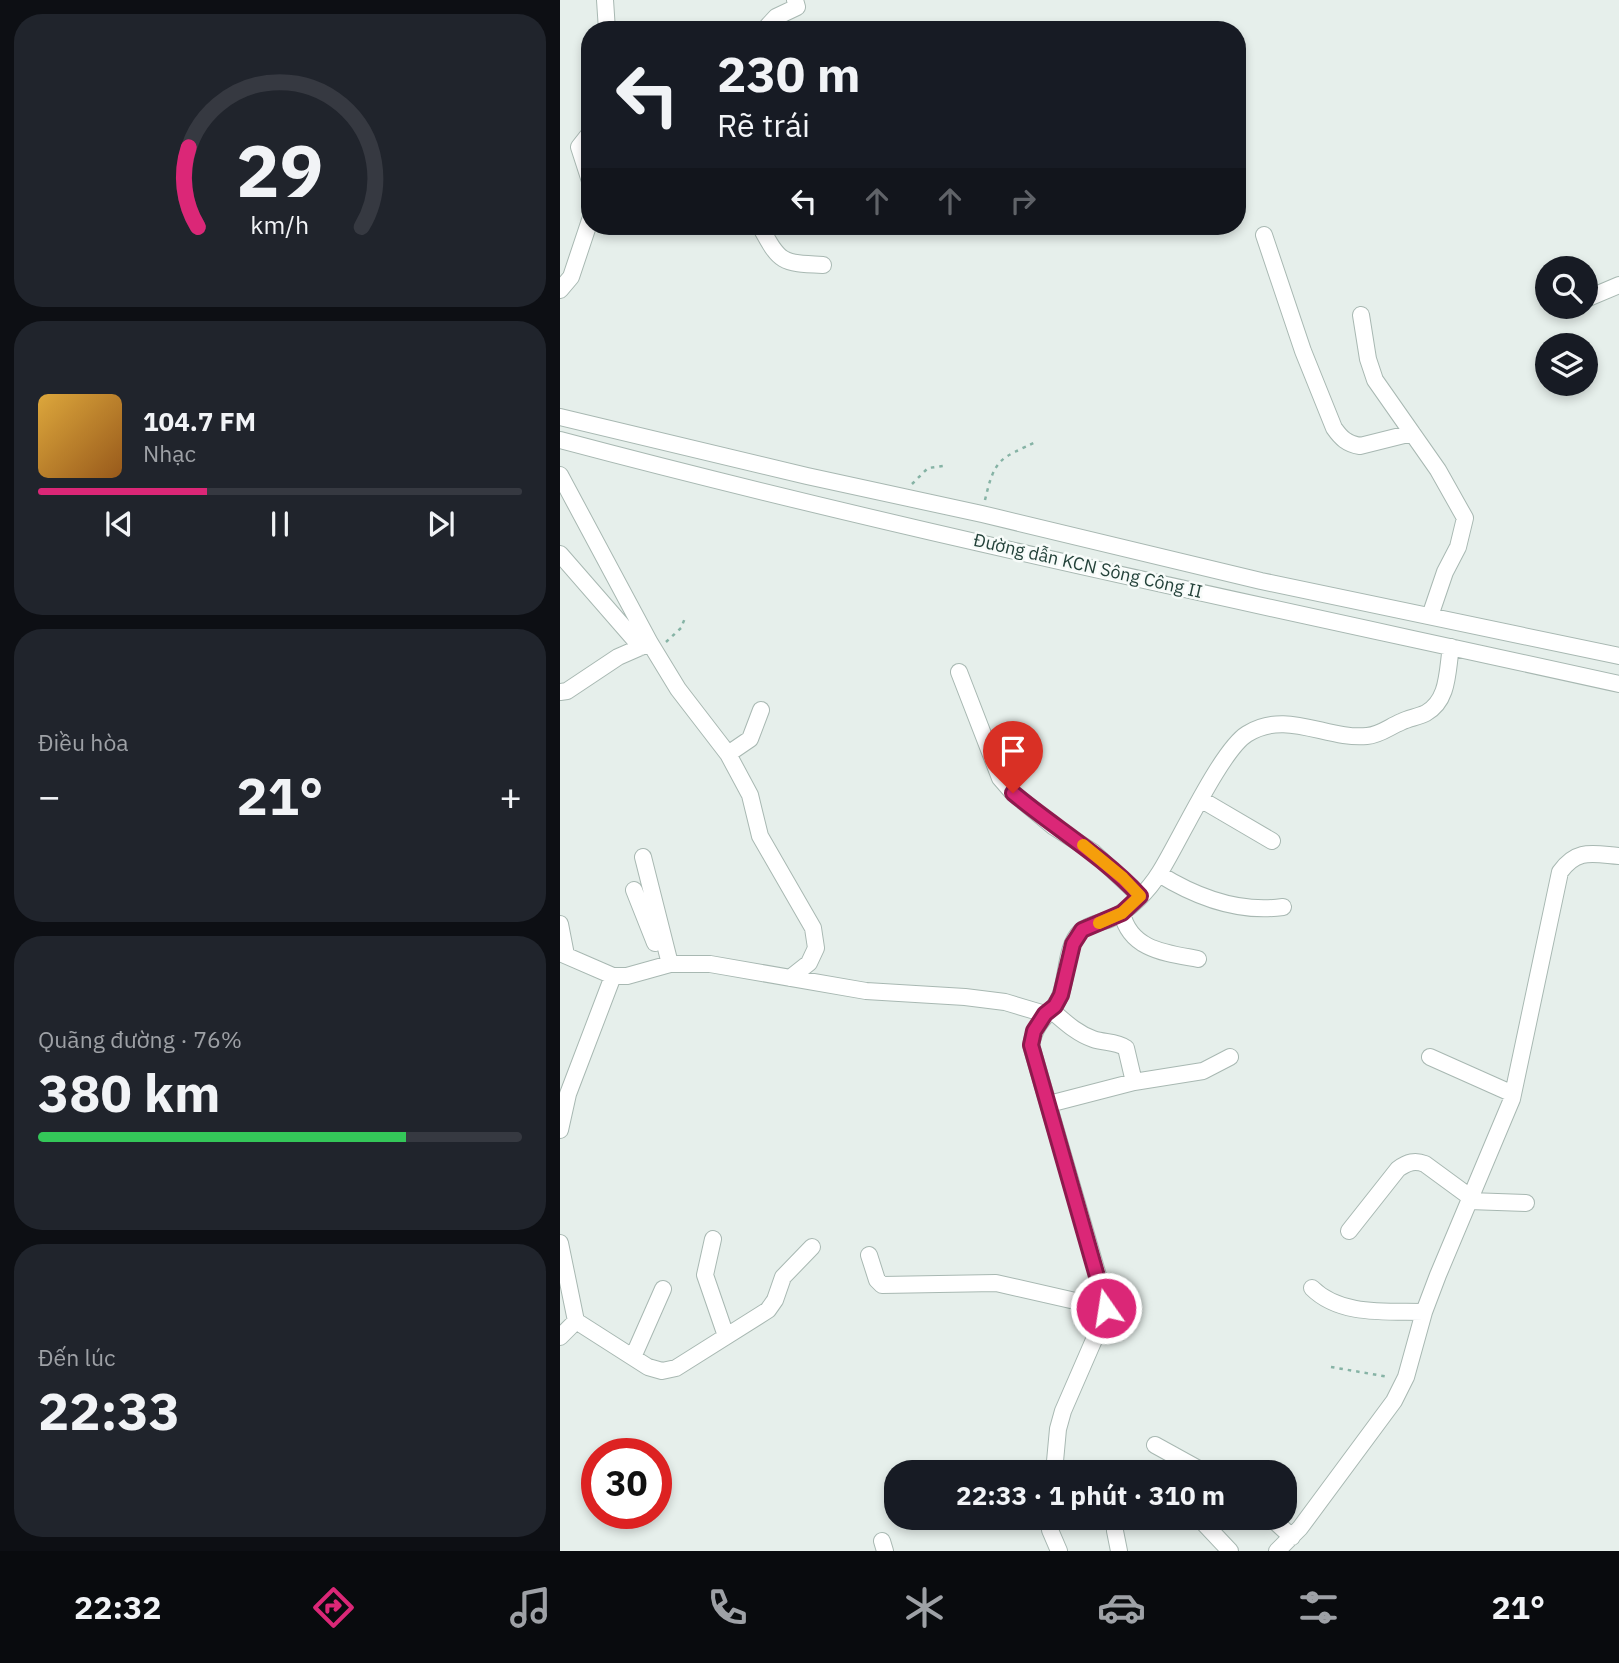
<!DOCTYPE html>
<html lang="vi">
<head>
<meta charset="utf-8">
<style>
  :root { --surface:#171b24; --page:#20242c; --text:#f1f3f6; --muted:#9ea1a6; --line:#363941; --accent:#db2777 }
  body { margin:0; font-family:"IBM Plex Sans",sans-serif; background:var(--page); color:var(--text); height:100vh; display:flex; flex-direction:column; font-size:26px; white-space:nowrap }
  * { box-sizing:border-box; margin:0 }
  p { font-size:23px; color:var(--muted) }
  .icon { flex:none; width:38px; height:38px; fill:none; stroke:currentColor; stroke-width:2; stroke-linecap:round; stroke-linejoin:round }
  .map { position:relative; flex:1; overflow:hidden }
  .details { display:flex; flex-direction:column; gap:14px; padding:14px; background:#0d0f14; width:560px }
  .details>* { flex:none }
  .banner { position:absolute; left:21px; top:21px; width:665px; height:214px; border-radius:28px; box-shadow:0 4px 10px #0003; background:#171b24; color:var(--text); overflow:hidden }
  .tools { position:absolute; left:975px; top:256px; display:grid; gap:14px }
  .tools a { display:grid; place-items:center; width:63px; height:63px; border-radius:50%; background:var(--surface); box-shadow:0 4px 10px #0003; font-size:35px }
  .speed { position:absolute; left:21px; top:1438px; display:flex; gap:14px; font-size:35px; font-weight:700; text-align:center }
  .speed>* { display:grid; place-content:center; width:91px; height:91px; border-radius:50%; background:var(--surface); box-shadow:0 4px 10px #0003; line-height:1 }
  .speed .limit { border:10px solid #d22; background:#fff; color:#111 }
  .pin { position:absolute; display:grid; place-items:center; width:60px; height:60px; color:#fff; margin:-72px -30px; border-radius:50% 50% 50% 0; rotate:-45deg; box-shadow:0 0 7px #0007 }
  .pin .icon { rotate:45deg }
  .me { position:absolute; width:77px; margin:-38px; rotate:347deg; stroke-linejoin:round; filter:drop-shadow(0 0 5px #0008) }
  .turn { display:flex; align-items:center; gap:24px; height:147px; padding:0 21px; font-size:32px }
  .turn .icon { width:91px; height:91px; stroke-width:2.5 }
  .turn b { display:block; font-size:49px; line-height:60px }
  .lanes { display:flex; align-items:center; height:66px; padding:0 21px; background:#0003; justify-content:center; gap:35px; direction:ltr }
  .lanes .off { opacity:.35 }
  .big { font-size:52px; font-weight:700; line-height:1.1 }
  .details .widget { flex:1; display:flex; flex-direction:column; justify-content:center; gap:10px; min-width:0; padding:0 24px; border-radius:28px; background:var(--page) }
  .details .dial { align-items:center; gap:0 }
  .dial svg { height:182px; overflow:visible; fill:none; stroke:var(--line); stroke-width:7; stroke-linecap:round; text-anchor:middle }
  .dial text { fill:var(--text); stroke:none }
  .song { display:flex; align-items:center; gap:21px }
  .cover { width:84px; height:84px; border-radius:10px; background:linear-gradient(135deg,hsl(40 70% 55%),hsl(30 70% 35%)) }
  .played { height:7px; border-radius:4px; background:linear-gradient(90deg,var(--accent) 35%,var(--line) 35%) }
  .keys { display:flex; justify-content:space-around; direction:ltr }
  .heat { display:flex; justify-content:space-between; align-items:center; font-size:38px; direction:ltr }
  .charge { height:10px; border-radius:5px; background:linear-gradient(90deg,#34c759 76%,var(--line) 0) }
  .trip { position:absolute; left:324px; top:1460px; width:413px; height:70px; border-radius:28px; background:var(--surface); box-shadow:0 4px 10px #0003; font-weight:700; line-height:70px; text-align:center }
  .tab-bar { display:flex; height:112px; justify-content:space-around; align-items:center; background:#090b0e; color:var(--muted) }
  .tab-bar .icon { width:49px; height:49px }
  .tab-bar .selected { color:var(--accent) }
  .tab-bar b { font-size:32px; color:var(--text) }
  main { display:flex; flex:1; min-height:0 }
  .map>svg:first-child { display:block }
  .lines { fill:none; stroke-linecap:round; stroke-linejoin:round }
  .minor-casing { stroke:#a8b8b2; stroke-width:18 }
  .path { stroke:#86b3a5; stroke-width:2.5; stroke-dasharray:3.5 5; stroke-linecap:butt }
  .minor { stroke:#fff; stroke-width:16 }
  .route-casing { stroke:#8e194d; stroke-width:18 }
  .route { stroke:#db2777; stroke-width:12 }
  .slow { stroke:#f59e0b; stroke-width:12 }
  .labels { text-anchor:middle; stroke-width:5; stroke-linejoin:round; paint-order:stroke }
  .street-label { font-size:18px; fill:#24423a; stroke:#f7fbf9 }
</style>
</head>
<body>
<main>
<section class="details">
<div class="widget dial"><svg viewBox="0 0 100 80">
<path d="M14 69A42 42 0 1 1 86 69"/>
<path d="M14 69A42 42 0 0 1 10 34" stroke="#db2777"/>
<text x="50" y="56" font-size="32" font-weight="700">29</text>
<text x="50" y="72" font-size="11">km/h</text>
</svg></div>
<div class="widget">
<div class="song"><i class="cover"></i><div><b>104.7 FM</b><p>Nhạc</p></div></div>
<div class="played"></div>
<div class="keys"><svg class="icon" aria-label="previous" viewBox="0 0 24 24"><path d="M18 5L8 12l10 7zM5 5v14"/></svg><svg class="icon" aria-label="pause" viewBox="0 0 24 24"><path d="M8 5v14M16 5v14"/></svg><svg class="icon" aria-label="next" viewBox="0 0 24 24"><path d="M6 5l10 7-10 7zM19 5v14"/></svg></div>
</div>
<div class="widget"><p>Điều hòa</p>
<div class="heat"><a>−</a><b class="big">21°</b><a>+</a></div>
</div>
<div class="widget"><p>Quãng đường · 76%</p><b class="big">380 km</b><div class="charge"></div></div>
<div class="widget"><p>Đến lúc</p><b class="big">22:33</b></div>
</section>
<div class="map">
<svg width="1059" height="1551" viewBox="0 0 1059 1551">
  <rect width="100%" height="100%" fill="#e6efeb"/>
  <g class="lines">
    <g class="minor-casing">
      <path id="minor" d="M45,0L47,30
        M204,30L216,17L237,7L235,0
        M30,133L19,147L30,181
        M200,226C220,263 221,263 263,265
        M704,235L743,351L774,428C781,438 787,444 800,446L852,433
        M0,290L11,277L30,220
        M1026,299L1059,285
        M801,315L808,359L815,380L878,470L905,518L898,547L885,572L870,616
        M0,417L247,476L422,514L701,581L1059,656
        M0,440C350,533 705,606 1059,684
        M0,475L90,643L118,689L168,754L190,795L200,836L253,928L256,948L249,963L230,978
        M0,554L81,647
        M399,672L440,778L453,793L494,827L533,852L580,896
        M0,692L7,691L58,657L90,643
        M168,754L190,739L201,710
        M642,800L712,841
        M83,857L110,964
        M599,874C636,897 680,913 723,907
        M74,890L95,943
        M562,913C570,950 606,953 638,959
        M0,924L6,955
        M0,953L53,976H67L110,964H150L306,991L405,997L445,1002L485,1014
        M491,1010C504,1021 516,1033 533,1039C544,1043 556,1041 566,1048L574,1082
        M870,1057L953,1094
        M489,1104L574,1082L643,1071L670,1057
        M0,1130L8,1094L53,976
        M909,1201L966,1203
        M789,1231L838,1169C848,1162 855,1160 865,1164L910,1197
        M153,1239L145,1275L166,1336
        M0,1243L16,1321L88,1367L102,1371L116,1368L208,1310L215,1300L223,1277L252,1247
        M309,1255L317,1280L322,1285L436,1283L546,1308
        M752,1288C780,1316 826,1311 864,1312
        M0,1337L16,1321
        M73,1357L103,1289
        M595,1445L644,1472
        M494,1472L498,1429L503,1411L543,1319L546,1303L471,1045C477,1016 492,1016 500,996C508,977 505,946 521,931C527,925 542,922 550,919C569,911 589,890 600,872C619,842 661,750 687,734C726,709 767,740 807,736C820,735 829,727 841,722C849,718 858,717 866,713C889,700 887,671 891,647
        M489,1517L490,1530L499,1551
        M638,1517L670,1551
        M710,1517L732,1537
        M555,1531L559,1551
        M322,1541L325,1551
        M717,1551L740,1528L834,1401L846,1377L864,1312L878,1275L952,1099L1000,872C1017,848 1033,854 1059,856"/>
    </g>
    <path class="path" d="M352,484L368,468L383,466
      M425,500C435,457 440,459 478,441
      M106,642L121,628L125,618
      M771,1367L829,1377"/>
    <use href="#minor" class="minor"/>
  </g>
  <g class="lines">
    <g class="route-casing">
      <path id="route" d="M453,793C495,828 543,856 580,896L562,913L522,930L513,944L501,995L495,1006L485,1014L474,1031L471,1045L546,1308"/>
    </g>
    <use href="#route" class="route"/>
    <path class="slow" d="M523,845L563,878L580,896L562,913L539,923"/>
  </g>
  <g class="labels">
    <g class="street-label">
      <text transform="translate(528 566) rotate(13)" y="6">Đường dẫn KCN Sông Công II</text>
    </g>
  </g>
</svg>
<div class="tools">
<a><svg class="icon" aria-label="search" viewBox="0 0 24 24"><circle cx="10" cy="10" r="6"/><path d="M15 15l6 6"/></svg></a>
<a><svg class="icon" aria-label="layers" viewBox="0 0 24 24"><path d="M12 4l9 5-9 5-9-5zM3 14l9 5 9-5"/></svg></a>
</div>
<div class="speed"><div class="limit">30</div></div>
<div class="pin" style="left:453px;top:793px;background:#d93025"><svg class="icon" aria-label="arrive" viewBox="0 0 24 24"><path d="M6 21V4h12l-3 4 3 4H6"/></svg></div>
<svg class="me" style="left:546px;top:1308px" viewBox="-20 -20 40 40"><circle r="17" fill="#db2777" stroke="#fff" stroke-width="3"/><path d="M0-11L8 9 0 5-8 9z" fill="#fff"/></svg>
<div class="trip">22:33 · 1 phút · 310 m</div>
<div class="banner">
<div class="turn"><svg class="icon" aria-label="left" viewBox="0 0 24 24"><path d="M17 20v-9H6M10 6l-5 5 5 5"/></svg><div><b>230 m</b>Rẽ trái</div></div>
<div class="lanes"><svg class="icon" aria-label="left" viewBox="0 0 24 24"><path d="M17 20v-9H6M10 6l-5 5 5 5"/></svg><svg class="icon off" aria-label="ahead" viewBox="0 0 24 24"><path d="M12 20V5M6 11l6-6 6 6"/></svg><svg class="icon off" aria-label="ahead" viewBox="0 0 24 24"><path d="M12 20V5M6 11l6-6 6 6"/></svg><svg class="icon off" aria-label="right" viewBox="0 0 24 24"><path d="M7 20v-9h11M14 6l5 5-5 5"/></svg></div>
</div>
</div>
</main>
<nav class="tab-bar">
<b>22:32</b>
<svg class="icon selected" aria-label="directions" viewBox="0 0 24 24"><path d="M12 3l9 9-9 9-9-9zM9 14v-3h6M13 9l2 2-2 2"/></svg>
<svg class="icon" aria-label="music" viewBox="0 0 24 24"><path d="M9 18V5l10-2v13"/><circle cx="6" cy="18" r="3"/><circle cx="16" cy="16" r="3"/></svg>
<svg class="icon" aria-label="phone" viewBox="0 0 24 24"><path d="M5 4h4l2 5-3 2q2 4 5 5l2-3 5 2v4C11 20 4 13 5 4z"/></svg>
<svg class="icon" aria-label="climate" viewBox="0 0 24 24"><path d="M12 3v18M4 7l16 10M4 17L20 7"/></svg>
<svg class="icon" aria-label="car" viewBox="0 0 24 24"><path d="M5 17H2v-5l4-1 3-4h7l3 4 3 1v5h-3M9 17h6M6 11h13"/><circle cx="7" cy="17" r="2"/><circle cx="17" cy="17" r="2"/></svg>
<svg class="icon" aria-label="filters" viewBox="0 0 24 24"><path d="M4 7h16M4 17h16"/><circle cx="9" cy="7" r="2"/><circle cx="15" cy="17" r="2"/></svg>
<b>21°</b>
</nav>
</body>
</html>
